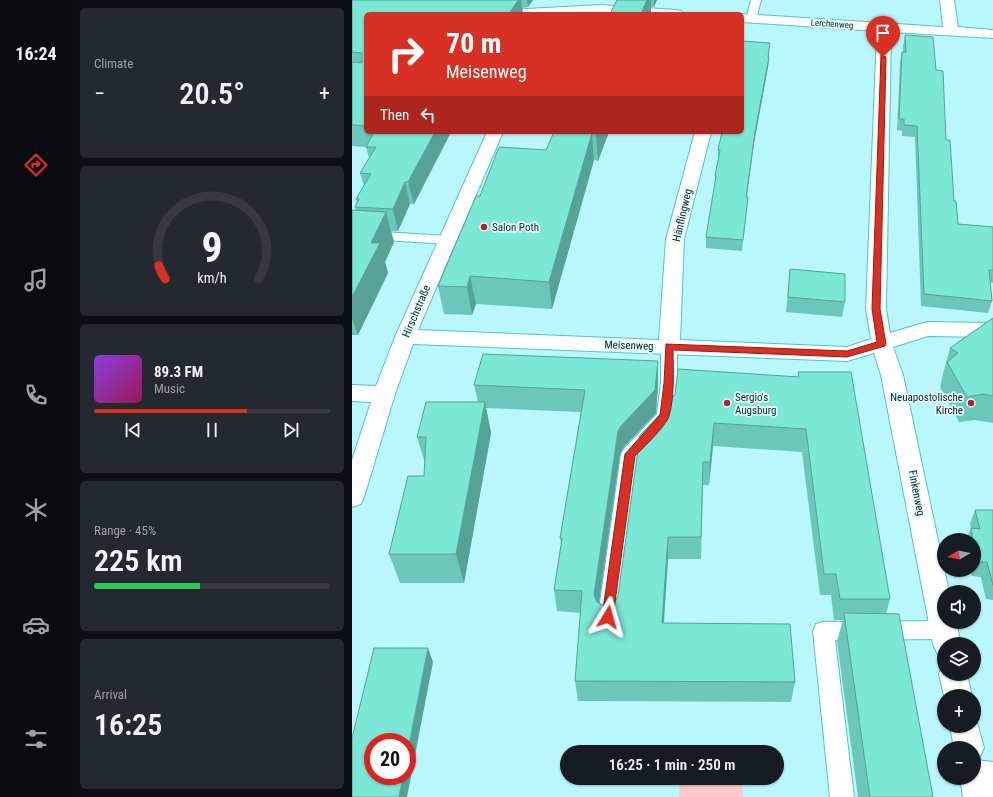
<!DOCTYPE html>
<html lang="en">
<head>
<meta charset="utf-8">
<style>
  :root { --surface:#171b24; --page:#242831; --text:#f1f3f6; --muted:#9ea1a6; --line:#363941; --accent:#d93025 }
  body { margin:0; font-family:"Roboto Condensed",sans-serif; background:var(--page); color:var(--text); height:100vh; display:flex; flex-direction:column; font-size:15px; white-space:nowrap }
  * { box-sizing:border-box; margin:0 }
  p { font-size:13px; color:var(--muted) }
  .icon { flex:none; width:22px; height:22px; fill:none; stroke:currentColor; stroke-width:2; stroke-linecap:round; stroke-linejoin:round }
  .map { position:relative; flex:1; overflow:hidden }
  .details { display:flex; flex-direction:column; gap:8px; padding:8px; background:#0d0f14; width:280px }
  .details>* { flex:none }
  .top-card { position:absolute; left:12px; top:12px; width:380px; height:122px; border-radius:6px; box-shadow:0 1px 3px #0004; background:#d93025; color:#fff; overflow:hidden }
  .needle { width:26px; rotate:260deg }
  .buttons { position:absolute; left:585px; top:533px; display:grid; gap:8px }
  .buttons a { display:grid; place-items:center; width:44px; height:44px; border-radius:50%; background:var(--surface); box-shadow:0 1px 3px #0004; font-size:20px }
  .speed { position:absolute; left:12px; top:733px; display:flex; gap:8px; font-size:20px; font-weight:700; text-align:center }
  .speed>* { display:grid; place-content:center; width:52px; height:52px; border-radius:50%; background:var(--surface); box-shadow:0 1px 3px #0004; line-height:1 }
  .speed .limit { border:6px solid #d22; background:#fff; color:#111 }
  .pin { position:absolute; display:grid; place-items:center; width:34px; height:34px; color:#fff; margin:-41px -17px; border-radius:50% 50% 50% 0; rotate:-45deg; box-shadow:0 0 4px #0007 }
  .pin .icon { rotate:45deg }
  .me { position:absolute; width:44px; margin:-22px; rotate:8deg; stroke-linejoin:round; filter:drop-shadow(0 0 3px #0008) }
  .turn { display:flex; align-items:center; gap:14px; height:84px; padding:0 16px; font-size:18px }
  .turn .icon { width:52px; height:52px; stroke-width:2.5 }
  .turn b { display:block; font-size:28px; line-height:34px }
  .then { display:flex; align-items:center; height:38px; padding:0 16px; background:#0003; gap:8px; font-size:15px }
  .big { font-size:30px; font-weight:600; line-height:1.1 }
  .details .tile { flex:1; display:flex; flex-direction:column; justify-content:center; gap:6px; min-width:0; padding:0 14px; border-radius:6px; background:var(--page) }
  .details .dial { align-items:center; gap:0 }
  .dial svg { height:104px; overflow:visible; fill:none; stroke:var(--line); stroke-width:7; stroke-linecap:round; text-anchor:middle }
  .dial text { fill:var(--text); stroke:none }
  .song { display:flex; align-items:center; gap:12px }
  .cover { width:48px; height:48px; border-radius:6px; background:linear-gradient(135deg,hsl(270 70% 55%),hsl(330 70% 35%)) }
  .played { height:4px; border-radius:2px; background:linear-gradient(90deg,var(--accent) 65%,var(--line) 65%) }
  .keys { display:flex; justify-content:space-around; direction:ltr }
  .heat { display:flex; justify-content:space-between; align-items:center; font-size:22px; direction:ltr }
  .charge { height:6px; border-radius:3px; background:linear-gradient(90deg,#34c759 45%,var(--line) 0) }
  .trip { position:absolute; left:208px; top:745px; width:224px; height:40px; border-radius:20px; background:var(--surface); box-shadow:0 1px 3px #0004; font-weight:600; line-height:40px; text-align:center }
  main { display:flex; flex:1; min-height:0 }
  .tab-bar { display:flex; flex-direction:column; width:72px; justify-content:space-around; align-items:center; background:#090b0e; color:var(--muted) }
  .tab-bar .icon { width:28px; height:28px }
  .tab-bar .on { color:var(--accent) }
  .tab-bar b { font-size:18px; color:var(--text) }
  .map>svg:first-child { display:block }
  .green { fill:#facbc8 }
  .lines { fill:none; stroke-linecap:round; stroke-linejoin:round }
  .lane-casing { stroke:#50c3cc; stroke-width:2 }
  .street-casing { stroke:#50c3cc; stroke-width:2 }
  .lane { fill:#fff; fill-rule:evenodd }
  .street { fill:#fff; fill-rule:evenodd }
  .wall { fill:#6ac7b9 }
  .shaded-wall { fill:#56a296 }
  .building { fill:#7be7d7; stroke:#56a296 }
  .route { fill:#d93025; stroke:#8d1f18 }
  .poi-dot { fill:#b3212e; stroke:#e9fcfe; stroke-width:1.5 }
  .labels { text-anchor:middle; stroke-width:3.5; stroke-linejoin:round; paint-order:stroke }
  .far-street-label { font-size:9px; fill:#012629; stroke:#e9fcfe }
  .street-label { font-size:11px; fill:#012629; stroke:#e9fcfe }
  .poi-label { font-size:11px; fill:#012629; stroke:#e9fcfe; text-anchor:start }
</style>
</head>
<body>
<main>
<nav class="tab-bar">
<b>16:24</b>
<svg class="icon on" aria-label="directions" viewBox="0 0 24 24"><path d="M12 3l9 9-9 9-9-9zM9 14v-3h6M13 9l2 2-2 2"/></svg>
<svg class="icon" aria-label="music" viewBox="0 0 24 24"><path d="M9 18V5l10-2v13"/><circle cx="6" cy="18" r="3"/><circle cx="16" cy="16" r="3"/></svg>
<svg class="icon" aria-label="phone" viewBox="0 0 24 24"><path d="M5 4h4l2 5-3 2q2 4 5 5l2-3 5 2v4C11 20 4 13 5 4z"/></svg>
<svg class="icon" aria-label="climate" viewBox="0 0 24 24"><path d="M12 3v18M4 7l16 10M4 17L20 7"/></svg>
<svg class="icon" aria-label="car" viewBox="0 0 24 24"><path d="M5 17H2v-5l4-1 3-4h7l3 4 3 1v5h-3M9 17h6M6 11h13"/><circle cx="7" cy="17" r="2"/><circle cx="17" cy="17" r="2"/></svg>
<svg class="icon" aria-label="filters" viewBox="0 0 24 24"><path d="M4 7h16M4 17h16"/><circle cx="9" cy="7" r="2"/><circle cx="15" cy="17" r="2"/></svg>
</nav>
<section class="details">
<div class="tile"><p>Climate</p>
<div class="heat"><a>−</a><b class="big">20.5°</b><a>+</a></div>
</div>
<div class="tile dial"><svg viewBox="0 0 100 80">
<path d="M14 69A42 42 0 1 1 86 69"/>
<path d="M14 69A42 42 0 0 1 9 59" stroke="#d93025"/>
<text x="50" y="56" font-size="32" font-weight="700">9</text>
<text x="50" y="72" font-size="11">km/h</text>
</svg></div>
<div class="tile">
<div class="song"><i class="cover"></i><div><b>89.3 FM</b><p>Music</p></div></div>
<div class="played"></div>
<div class="keys"><svg class="icon" aria-label="previous" viewBox="0 0 24 24"><path d="M18 5L8 12l10 7zM5 5v14"/></svg><svg class="icon" aria-label="pause" viewBox="0 0 24 24"><path d="M8 5v14M16 5v14"/></svg><svg class="icon" aria-label="next" viewBox="0 0 24 24"><path d="M6 5l10 7-10 7zM19 5v14"/></svg></div>
</div>
<div class="tile"><p>Range · 45%</p><b class="big">225 km</b><div class="charge"></div></div>
<div class="tile"><p>Arrival</p><b class="big">16:25</b></div>
</section>
<div class="map">
<svg width="641" height="797" viewBox="0 0 641 797">
  <rect width="100%" height="100%" fill="#baf7fd"/>
  <path class="green" d="M328,778H390L391,797H327Z"/>
  <g class="lines">
    <g class="lane-casing">
      <path id="lane" d="M399,0H409L404,19L399,22L394,19Z
        M0,230L95,236L100,237L102,240L100,243L95,244L0,238Z
        M317,341L323,343L325,347V383L322,416L309,434L287,457L266,617L263,623L256,626L249,623L246,617L269,454L272,449L305,414L309,383V347L311,343Z
        M592,621V622L600,623L603,630L600,637L593,639L483,640L502,797H478L461,631L464,624L471,622Z"/>
    </g>
    <g class="street-casing">
      <path id="street" d="M588,0H602L606,27L641,30V38L539,32L534,309L538,333L575,322L641,323V337L576,336L541,347L551,375L597,592H592V622H604L609,644H592V655L585,653L581,644L529,375L522,353L495,361L61,344L43,394L12,497L9,504L0,507V460L19,402L0,401V385L24,386L43,337L135,132H151L66,330L307,340L314,239L343,132H359L332,239L328,340L495,347L519,339L514,309L525,31L390,22L389,14L591,27Z
        M248,5L324,10L329,11L331,14H134L133,12L135,9L140,8L155,10Z
        M591,665L592,674H615L620,696H592L587,674Z
        M622,716L626,726L632,748L627,758L624,760L641,762V797H611L608,778H622V748H602L598,726H622Z"/>
    </g>
    <use href="#lane" class="lane"/>
    <use href="#street" class="street"/>
  </g>
  <path class="wall" d="M0,0H181L176,7L170,8L171,14H14V132H99L62,204H58L46,231H39L42,242L33,262L36,273L6,335H0V210L4,211L3,207L5,204L4,199L12,186L8,173L17,158L14,147L0,146Z
    M265,0H305L302,7H299V14H258Z
    M553,35L584,70L594,140L602,201L606,224L641,227V283L638,282L640,301L636,313L569,306L563,137L550,136V131L545,130L548,63L550,52H551V46Z
    M417,53L416,67L402,143L395,197H396L395,207L390,251L354,248V237L363,186V176L366,160V150Z
    M202,132H257L246,161L242,160L200,309L124,304L120,315L92,314L86,286L128,196L194,150Z
    M438,269L493,302L490,317L434,312Z
    M641,318V423L623,420L607,422L588,387L591,375V374L598,348Z
    M306,361V384L304,413L271,448L268,454L246,603L253,606L262,603L266,596L288,435L446,377V372L538,599L534,614L581,797H506L485,641L491,620H482L479,595H468L450,452L361,446L357,485H351L349,559H316L312,623L443,682L439,702L226,701L223,681L229,613L205,611L202,590L209,544L208,538L229,412L134,408L139,433L112,583H48L37,554L72,476L73,463L65,437L126,402L122,385Z
    M623,510H641V600L634,599L629,577L620,576L618,570H622V540H614L619,528L618,524Z"/>
  <path class="shaded-wall" d="M166,0H169L171,14H157Z
    M175,0H181L176,7Z
    M295,0H299V14H289Z
    M302,0H305L302,7Z
    M417,57L416,67L402,143L393,207L394,197L403,132Z
    M83,132H99L62,204L56,182Z
    M245,132H257L246,161L244,134Z
    M240,133L242,160L200,309L197,282Z
    M53,182L58,204L46,231L41,209Z
    M34,212L42,242L33,262L36,273L6,335L0,318V297L19,243Z
    M118,276L124,304L120,315L115,287Z
    M306,361V384L304,413L271,448L268,454L245,617L242,595L266,431Z
    M133,402L139,433L112,583L104,554Z
    M362,423L361,446L357,485L358,462Z
    M316,537V559L310,644V623Z
    M76,648L81,662L55,797H47L51,776H55V755Z"/>
  <path class="building" d="M0,0H166L157,14H14V126L0,125V62L10,63V53L0,52Z
    M265,0H295L289,14H258Z
    M553,35L581,37L584,70L591,71L594,140H598L602,201H604L606,224L641,227V270H637L640,301L572,294L565,126L552,125V119H547L550,52H554Z
    M390,41L418,43L416,57H417L403,132L394,197H396L391,240L354,237L364,176H363L368,150H366L370,132H390Z
    M22,132H83L56,182H53L41,209L3,207L7,199H4L19,174L8,173L24,147H14Z
    M202,132H245L244,134L240,133L197,282L118,276L115,287L86,286L124,196H128L147,147L194,150Z
    M0,210L34,212L19,243H28L0,297Z
    M438,269L493,274V302L436,297Z
    M641,318V396L632,394L615,397L595,362L606,353L598,348Z
    M131,354L306,361L303,390L270,425L266,431L242,595L245,602L253,606L262,603L266,596L288,435L310,412L323,394L326,369L447,377L446,372H499L538,599H488L484,574H472L454,429L362,423L358,462H351L349,537H316L310,623L438,624L443,682L223,681L230,591L202,590L210,539L208,538L233,390L122,385Z
    M74,402H133L104,554H37L56,476H72L74,437H65Z
    M623,510H641V585L635,562H626L622,545V540H621L619,528L628,529Z
    M492,613L547,614L581,797H518Z
    M22,648H76L55,755V742H21V776H51L47,797H0V738Z"/>
  <path class="route" d="M529,55L534,57L528,309L534,344L533,346L495,357L321,350C321,370 323,396 317,416C314,426 291,448 283,456L261,617L260,620L256,622L252,620L250,617L273,454L308,415L312,383L314,344L495,351L525,342L520,309Z"/>
  <g class="poi-dot">
    <circle cx="132" cy="227" r="4"/>
    <circle cx="375" cy="403" r="4"/>
    <circle cx="619" cy="403" r="4"/>
  </g>
  <g class="labels">
    <g class="far-street-label">
      <text transform="translate(480 24) rotate(4)" y="3">Lerchenweg</text>
    </g>
    <g class="street-label">
      <text transform="translate(330 215) rotate(-77)" y="4">Hänflingweg</text>
      <text transform="translate(64 311) rotate(-67)" y="4">Hirschstraße</text>
      <text transform="translate(277 345) rotate(2)" y="4">Meisenweg</text>
      <text transform="translate(565 493) rotate(79)" y="4">Finkenweg</text>
    </g>
    <g class="poi-label">
      <text x="140" y="231">Salon Poth</text>
      <text x="383" y="401">Sergio's<tspan x="383" dy="13">Augsburg</tspan></text>
      <text x="611" y="401" text-anchor="end">Neuapostolische<tspan x="611" dy="13">Kirche</tspan></text>
    </g>
  </g>
</svg>
<div class="buttons">
<a><svg class="needle" viewBox="-14 -14 28 28"><path d="M0-13l5 13h-10z" fill="#e53935"/><path d="M0 13l5-13h-10z" fill="#9ea1a6"/></svg></a>
<a><svg class="icon" aria-label="sound" viewBox="0 0 24 24"><path d="M4 9h4l5-4v14l-5-4H4zM17 9q2 3 0 6"/></svg></a>
<a><svg class="icon" aria-label="layers" viewBox="0 0 24 24"><path d="M12 4l9 5-9 5-9-5zM3 14l9 5 9-5"/></svg></a>
<a>+</a>
<a>−</a>
</div>
<div class="speed"><div class="limit">20</div></div>
<div class="pin" style="left:531px;top:57px;background:#d93025"><svg class="icon" aria-label="arrive" viewBox="0 0 24 24"><path d="M6 21V4h12l-3 4 3 4H6"/></svg></div>
<svg class="me" style="left:256px;top:617px" viewBox="-20 -20 40 40"><path d="M0-17L14 15 0 8-14 15z" fill="#d93025" stroke="#fff" stroke-width="4"/></svg>
<div class="trip">16:25 · 1 min · 250 m</div>
<div class="top-card">
<div class="turn"><svg class="icon" aria-label="right" viewBox="0 0 24 24"><path d="M7 20v-9h11M14 6l5 5-5 5"/></svg><div><b>70 m</b>Meisenweg</div></div>
<div class="then">Then<svg class="icon" aria-label="left" viewBox="0 0 24 24"><path d="M17 20v-9H6M10 6l-5 5 5 5"/></svg></div>
</div>
</div>
</main>
</body>
</html>
